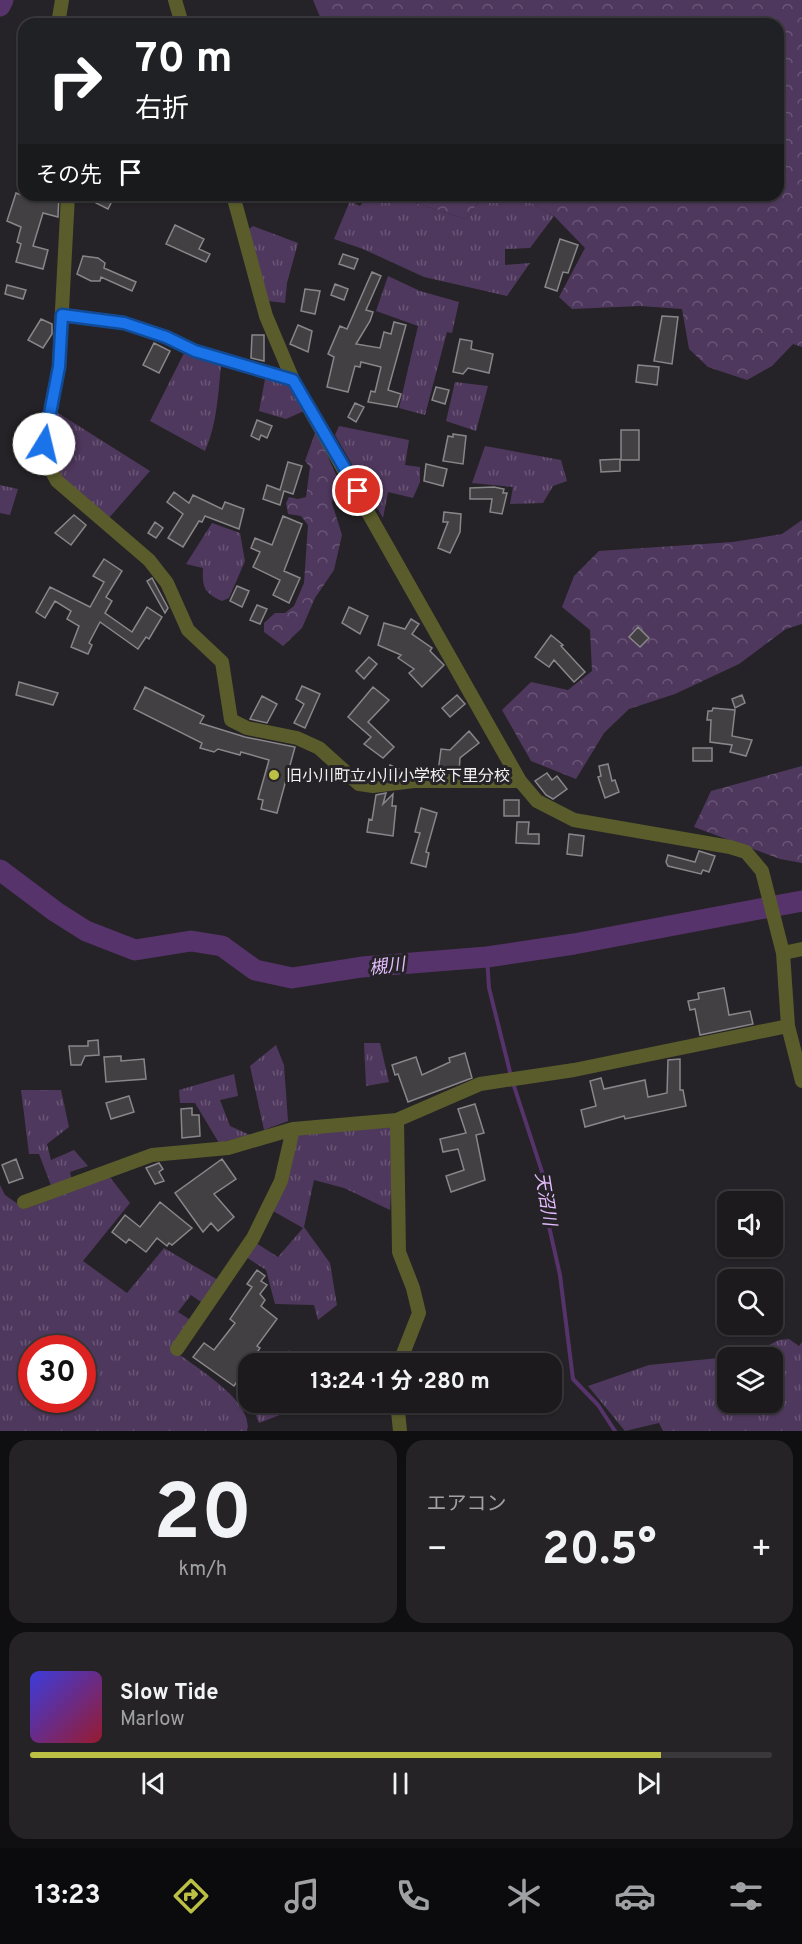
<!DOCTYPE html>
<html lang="ja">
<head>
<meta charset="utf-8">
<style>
  :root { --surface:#1c1a1d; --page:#252326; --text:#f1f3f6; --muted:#a0a1a4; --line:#3a383b; --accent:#bbc045 }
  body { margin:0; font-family:Overpass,"Noto Sans JP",sans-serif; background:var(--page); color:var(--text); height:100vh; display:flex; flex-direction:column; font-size:22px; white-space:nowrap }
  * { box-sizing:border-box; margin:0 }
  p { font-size:20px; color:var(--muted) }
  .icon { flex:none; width:33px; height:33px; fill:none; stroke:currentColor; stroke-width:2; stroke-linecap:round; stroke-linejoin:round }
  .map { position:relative; height:1431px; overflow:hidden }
  .drawer { display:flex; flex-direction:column; gap:9px; padding:9px; background:#0f0e10; flex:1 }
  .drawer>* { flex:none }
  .top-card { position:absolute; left:18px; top:18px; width:766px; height:183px; border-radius:18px; box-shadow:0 2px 4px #0004,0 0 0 2px var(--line); background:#202124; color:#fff; overflow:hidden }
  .controls { position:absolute; left:717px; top:1191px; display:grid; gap:12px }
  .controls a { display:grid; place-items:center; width:66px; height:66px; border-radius:12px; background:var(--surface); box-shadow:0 2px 4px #0004,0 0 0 2px var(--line); font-size:30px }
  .speed { position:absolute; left:18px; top:1335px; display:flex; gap:12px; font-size:30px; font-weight:700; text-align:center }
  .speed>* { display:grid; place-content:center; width:78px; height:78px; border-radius:50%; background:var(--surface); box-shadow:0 2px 4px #0004,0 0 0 2px var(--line); line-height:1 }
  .speed .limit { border:9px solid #d22; background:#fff; color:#111 }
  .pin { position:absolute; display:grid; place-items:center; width:51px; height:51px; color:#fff; margin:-26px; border:3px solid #fff; border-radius:50%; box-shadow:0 2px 6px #0007 }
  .me { position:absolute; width:66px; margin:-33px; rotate:9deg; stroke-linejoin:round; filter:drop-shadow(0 0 4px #0008) }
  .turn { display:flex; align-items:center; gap:21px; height:126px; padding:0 18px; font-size:27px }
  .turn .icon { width:78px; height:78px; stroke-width:2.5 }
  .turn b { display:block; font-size:42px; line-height:51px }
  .then { display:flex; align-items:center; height:57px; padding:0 18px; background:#0003; gap:12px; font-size:22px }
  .big { font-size:45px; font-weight:700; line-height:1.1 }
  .drawer .tile { flex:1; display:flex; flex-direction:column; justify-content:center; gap:9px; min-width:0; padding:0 21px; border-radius:18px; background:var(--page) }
  .drawer .dial { align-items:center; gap:0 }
  .dial b { font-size:78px; line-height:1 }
  .song { display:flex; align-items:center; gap:18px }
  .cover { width:72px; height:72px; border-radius:9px; background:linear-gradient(135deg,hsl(240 70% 55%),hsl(350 70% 35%)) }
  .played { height:6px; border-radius:3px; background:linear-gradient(90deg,var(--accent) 85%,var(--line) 85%) }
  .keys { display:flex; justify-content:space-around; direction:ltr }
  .heat { display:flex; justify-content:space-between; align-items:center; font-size:33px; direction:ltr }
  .drawer .tiles { flex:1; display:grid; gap:9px; grid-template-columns:1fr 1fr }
  .tile:last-child { grid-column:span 2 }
  .trip { position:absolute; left:238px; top:1353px; width:324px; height:60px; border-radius:18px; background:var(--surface); box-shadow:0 2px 4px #0004,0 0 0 2px var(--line); font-weight:700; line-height:60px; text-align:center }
  .tabs { display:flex; height:96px; justify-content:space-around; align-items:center; background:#0b0a0c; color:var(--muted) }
  .tabs .icon { width:42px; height:42px }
  .tabs .selected { color:var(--accent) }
  .tabs b { font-size:27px; color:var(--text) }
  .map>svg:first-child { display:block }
  .grass { fill:url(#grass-tufts); fill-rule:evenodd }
  .forest { fill:url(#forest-crowns) }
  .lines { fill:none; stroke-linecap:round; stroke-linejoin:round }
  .stream { stroke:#56336a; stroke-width:4 }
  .river { stroke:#56336a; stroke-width:21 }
  .building { fill:#424043; stroke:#89868a; stroke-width:1.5 }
  .minor { stroke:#5a5c2b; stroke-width:14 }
  .route-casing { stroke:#114b97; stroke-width:15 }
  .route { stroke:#1a73e8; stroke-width:10 }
  .poi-dot { fill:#bbc045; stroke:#252327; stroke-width:2 }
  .labels { text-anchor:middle; stroke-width:6; stroke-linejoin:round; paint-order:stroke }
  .poi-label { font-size:16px; fill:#f0eff1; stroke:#252327; text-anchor:start }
  .water-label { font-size:18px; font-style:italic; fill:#e5bcff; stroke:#252327 }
</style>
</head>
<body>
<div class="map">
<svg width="802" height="1431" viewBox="0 0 802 1431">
  <defs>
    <pattern id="grass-tufts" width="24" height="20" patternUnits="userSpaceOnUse" patternTransform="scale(1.5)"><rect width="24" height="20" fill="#4f385d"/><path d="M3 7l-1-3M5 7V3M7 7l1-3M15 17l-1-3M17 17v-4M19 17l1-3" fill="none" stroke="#695575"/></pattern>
    <pattern id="forest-crowns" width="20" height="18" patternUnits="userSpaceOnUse" patternTransform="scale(1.5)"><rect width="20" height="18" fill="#4f385d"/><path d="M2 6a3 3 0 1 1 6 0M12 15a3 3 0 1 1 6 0" fill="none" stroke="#695575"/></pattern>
  </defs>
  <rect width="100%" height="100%" fill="#252327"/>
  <path class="grass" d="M369,195L399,198L466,219L484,195H518L554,216L530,248L505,249V265L530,263L507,296L424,277L363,249L334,239L350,201L360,206Z
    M253,226L298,243L287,283L285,303L268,301L249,229Z
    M388,276L420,291L459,302L452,333L447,332L425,415L399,408L418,326L376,311Z
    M184,353L221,366C218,395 217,424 205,451L150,421Z
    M265,379L291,386L304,411L286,419L259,411Z
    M455,382L488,386L476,431L446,421Z
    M55,411L150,471L108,519C62,482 41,476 55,411Z
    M339,426L409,440L405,465L420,467V482L413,498L388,492L383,518L335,435Z
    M485,446L561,460L567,481L553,486L543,503L510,504L513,487L472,483Z
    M0,485L18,489L10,515L0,513Z
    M212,523L240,533L245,561L229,598L222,601C204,593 202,587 203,568L186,564Z
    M364,1043H380L389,1082L366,1086Z
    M276,1045L284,1065L288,1121L264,1130L250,1066Z
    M234,1074L238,1096L220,1100L230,1126L250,1135L219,1143L195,1103H180L179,1090Z
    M21,1090H61L69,1127L47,1144L51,1160L74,1150L88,1166L70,1172L72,1180L52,1188L39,1154H29Z
    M390,1126L395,1128L390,1210L344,1188L314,1180L304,1227L330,1263L337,1305L318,1320L314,1305L275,1304L266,1270L246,1257L256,1243L278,1257L303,1228L273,1211L297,1134Z
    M109,1176L130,1203L83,1261L127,1293L164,1248L218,1280L204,1304L191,1295L178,1312L192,1321L172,1349C193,1366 255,1401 247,1431H0V1185L5,1195L25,1209ZM32,1348H82V1400H32Z
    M789,1339L799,1346L802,1342V1431H663L659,1423L625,1431L588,1386L649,1365L749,1355L779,1340ZM728,1358H772V1402H728Z
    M289,1350L295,1363H273Z
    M251,1403H300L298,1408L259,1423Z"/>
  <path class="forest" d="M313,0H802V347L793,344L772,366L747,380L708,367L689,349L682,309L640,306L572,309L559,297L585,248L554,216L518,195H778V24H323Z
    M401,195H484L466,219L399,198Z
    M316,430L337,477L332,503L342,535L334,570L315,598L302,628L283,646L264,632V623L275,613H285L294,606L304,583L308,525L301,516L288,514L286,503L289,497L298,499L306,497L310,467L305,461Z
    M802,520V624L786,629L739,664L675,694L629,709L604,733L576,779L531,761L502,710L531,682L568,690L592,671L590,630L562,607L574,576L599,551L733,542L782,534Z
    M802,766V863L780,859L694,827L711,791Z"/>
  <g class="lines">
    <path class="stream" d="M487,957L489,988L511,1076
      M513,1083L547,1187L548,1222L560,1275L573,1379L598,1405L615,1431"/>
    <path class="river" d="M0,6L3,0
      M0,870L56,912L86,931L135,950L191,941L222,946L255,970L292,978L362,967L487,957L574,944L802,901"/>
  </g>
  <path class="building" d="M16,193L33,200L34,195H59L58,217L43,213L33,246L48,250L43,269L16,262L21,244L17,242L21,227L7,221Z
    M100,195H115L108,209L96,203Z
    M175,225L204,239L199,249L210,254L206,262L166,244Z
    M560,239L578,245L568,273L563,272L557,291L545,287Z
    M343,254L358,259L354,269L339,264Z
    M83,256L98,258L105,263L104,268L136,282L132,291L101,277L100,281H91L77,274Z
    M372,272L381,276L366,310L373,312L370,321L356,344L380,348L384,332L391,334L394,322L406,325L388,390L401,394L397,407L368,402L371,391L375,392L381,367L361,362L360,367L355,366L348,392L327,387L334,357L328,354L340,326L347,329Z
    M335,284L348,289L344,300L331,295Z
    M7,285L26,290L23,299L5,294Z
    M305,289L320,291L315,314L301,311Z
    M662,316L678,317L672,364L654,361Z
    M41,319L52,324V334L43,348L28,340Z
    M298,325L312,331L308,352L290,344Z
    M252,335H264V361L251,358Z
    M460,339L472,341L471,349L493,354L489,373L468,368L463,374L453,372Z
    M154,343L170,351L159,373L143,365Z
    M638,365L659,367L657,385L636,382Z
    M436,387L449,390L445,404L432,400Z
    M355,403L364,407L356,422L348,417Z
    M257,420L272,426L267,438L261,435L259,440L251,436Z
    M621,430H639V460H621Z
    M453,434L466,436L463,464L443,461L448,436L453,437Z
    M620,459V471L601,472L600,460Z
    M288,462L302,466L293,494L284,491L280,505L263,499L267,485L280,490Z
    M426,464L447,469L443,486L424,481Z
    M494,487L504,489L503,493H507L502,514L490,512L492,499H470V488Z
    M174,492L189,503L193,495L222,509L225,502L244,509L239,529L205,516L202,522L199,521L183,547L168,538L183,514L167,502Z
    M444,512L461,514L460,532L450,553L438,548L448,522H443Z
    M74,515L86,525L71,545L55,533Z
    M283,516L302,524L284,571L300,578L289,603L273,595L280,580L253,567L260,552L251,548L255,538L272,545Z
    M155,522L163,528L156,538L148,533Z
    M104,559L122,571L106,597L112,601L105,613L132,632L147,607L162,617L149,639L146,637L138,649L100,622L89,643L92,645L88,654L71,647L79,626L67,619L71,611L55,601L45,618L36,612L50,587L90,607L104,582L93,576Z
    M152,578L168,608L165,613L147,581Z
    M237,586L249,591L242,607L230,601Z
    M257,605L267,609L260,624L250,620Z
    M349,607L368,616L360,634L342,623Z
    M411,619L419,624L412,634L432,648L430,651L444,665L422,687L409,673L414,669L398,658L401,655L378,645L384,623L405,629Z
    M638,627L649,638L640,647L629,637Z
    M551,635L563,645L561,646L585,672L574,682L554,660L549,667L535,657Z
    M369,657L377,664L364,679L356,671Z
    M19,682L58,693L53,705L16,695Z
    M302,686L320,694L305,728L294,723L304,704L296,699Z
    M145,687L204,716L200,723L245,737L295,747L277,813L261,809L263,800L258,799L269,760L241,752L240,755L218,749L214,752L200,748L202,743L134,709Z
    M373,687L389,700L368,722L394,747L383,758L364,744L371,737L348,717Z
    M457,695L465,704L450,717L442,708Z
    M742,695L745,703L735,708L732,699Z
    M262,696L277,704L267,723L250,719Z
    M713,708L735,710L732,736L752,740L746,756L730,752L732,745L710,742L711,720H707L708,711H712Z
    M469,731L479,743L460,758L459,772H438L441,749L450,750Z
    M693,748H712V761H693Z
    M608,764L612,781L615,780L619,792L605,798L598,777L601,776L599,766Z
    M390,765L399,769L397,774L385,776Z
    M547,773L552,780L557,776L567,789L553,799L546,795L535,781Z
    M386,793L383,804L393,794L392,806H396L393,836L367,832L369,819L372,820L376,795Z
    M504,800H519V816H504Z
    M421,808L437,813L426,852L429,853L426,867L411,863L420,833L415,832Z
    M517,822H529L528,834H539V844L516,843Z
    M569,834L584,836L582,856L567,854Z
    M699,851L715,856L709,872L703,870L701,874L668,866L666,862L668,855L695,862Z
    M724,988L729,1015L750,1011L753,1024L700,1035L695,1009L690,1010L688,1001L699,999L698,993Z
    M98,1040L99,1055L85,1056L81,1065H71L69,1046H88V1041Z
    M465,1053L472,1078L408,1102L398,1074L395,1075L392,1065L416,1057L422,1075L450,1062L449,1058Z
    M121,1056V1061L144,1059L146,1079L106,1082L104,1057Z
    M680,1059V1090H683L686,1106L625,1119L624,1116L585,1127L581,1110L596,1106L590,1081L601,1078L604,1089L645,1080L648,1097L667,1093L668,1060Z
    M129,1096L134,1112L111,1119L106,1103Z
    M475,1104L484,1133L476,1135L485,1180L451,1192L446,1176L464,1170L458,1149L443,1152L440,1139L466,1133L458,1109Z
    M192,1108V1115H199L200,1136L182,1138L181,1109Z
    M16,1159L23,1178L9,1183L2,1165Z
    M222,1159L236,1179L214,1194L234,1217L218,1231L211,1223L203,1232L175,1193Z
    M159,1163L163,1169L159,1172L164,1181L155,1184L146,1168Z
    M160,1202L192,1228L172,1245L169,1243L167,1246L157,1238L146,1252L129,1239L126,1243L112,1232L125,1215L140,1227Z
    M257,1270L265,1276L261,1281L267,1285L260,1294L265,1300L261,1306L277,1319L257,1346L260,1348L234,1386L193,1357L204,1343L214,1350L235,1323L230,1319L252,1287L247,1284Z"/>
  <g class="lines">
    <path class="minor" d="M175,0L182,24
      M58,24L62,0
      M68,195L59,367L44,444L46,461L57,481L149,560L167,583L188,630L222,662L231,720L247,728L297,738L319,748L359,784L373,786L414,781H520
      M233,195L266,316L293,380L520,781L537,801L574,820L730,847L746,852L762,871L783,953L788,1026L802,1081
      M62,315L124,323L166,337L195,351L293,380
      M783,953L802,949
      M397,1120L399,1252L413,1288L419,1313L399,1364
      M24,1202L152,1155L228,1148L293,1129L397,1120L480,1084L574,1070L788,1026
      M177,1349L253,1238L281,1181L293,1129
      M397,1402L400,1431"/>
  </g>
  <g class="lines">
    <g class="route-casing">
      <path id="route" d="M44,444L59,367L62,315L124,323L166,337L195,351L293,380L358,491"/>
    </g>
    <use href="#route" class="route"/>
  </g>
  <circle class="poi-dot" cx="274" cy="775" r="6"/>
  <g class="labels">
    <g class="poi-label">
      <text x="286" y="781">旧小川町立小川小学校下里分校</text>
    </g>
    <g class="water-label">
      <text transform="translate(387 966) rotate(-7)" y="6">槻川</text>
      <text transform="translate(546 1199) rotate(81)" y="6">天沼川</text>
    </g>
  </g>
</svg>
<div class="controls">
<a><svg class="icon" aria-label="sound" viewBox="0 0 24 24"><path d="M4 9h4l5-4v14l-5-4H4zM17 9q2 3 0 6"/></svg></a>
<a><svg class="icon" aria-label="search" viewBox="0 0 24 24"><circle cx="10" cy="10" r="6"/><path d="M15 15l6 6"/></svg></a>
<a><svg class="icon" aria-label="layers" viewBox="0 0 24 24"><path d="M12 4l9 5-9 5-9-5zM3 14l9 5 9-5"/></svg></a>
</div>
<div class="speed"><div class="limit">30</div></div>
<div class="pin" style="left:358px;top:491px;background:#d93025"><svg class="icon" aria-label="arrive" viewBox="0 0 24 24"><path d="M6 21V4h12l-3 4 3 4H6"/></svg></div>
<svg class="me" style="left:44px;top:444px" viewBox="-20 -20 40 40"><circle r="19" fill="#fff"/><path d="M0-13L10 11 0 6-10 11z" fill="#1a73e8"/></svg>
<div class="trip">13:24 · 1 分 · 280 m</div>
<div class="top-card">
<div class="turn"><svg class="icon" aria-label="right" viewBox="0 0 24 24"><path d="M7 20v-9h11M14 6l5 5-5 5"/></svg><div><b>70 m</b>右折</div></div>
<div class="then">その先<svg class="icon" aria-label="arrive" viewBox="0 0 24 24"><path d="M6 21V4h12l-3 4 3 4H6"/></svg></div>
</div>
</div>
<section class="drawer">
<div class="tiles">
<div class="tile dial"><b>20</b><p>km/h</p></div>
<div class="tile"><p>エアコン</p>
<div class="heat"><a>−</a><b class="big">20.5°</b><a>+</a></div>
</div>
<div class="tile">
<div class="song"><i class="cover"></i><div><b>Slow Tide</b><p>Marlow</p></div></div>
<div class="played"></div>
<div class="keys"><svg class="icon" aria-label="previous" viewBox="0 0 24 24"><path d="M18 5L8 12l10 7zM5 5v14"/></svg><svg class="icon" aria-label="pause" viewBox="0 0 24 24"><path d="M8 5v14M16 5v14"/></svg><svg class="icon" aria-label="next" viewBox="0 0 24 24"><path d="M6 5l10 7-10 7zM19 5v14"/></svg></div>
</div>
</div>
</section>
<nav class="tabs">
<b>13:23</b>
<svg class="icon selected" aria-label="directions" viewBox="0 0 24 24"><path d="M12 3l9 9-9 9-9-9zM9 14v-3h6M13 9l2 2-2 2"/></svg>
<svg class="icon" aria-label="music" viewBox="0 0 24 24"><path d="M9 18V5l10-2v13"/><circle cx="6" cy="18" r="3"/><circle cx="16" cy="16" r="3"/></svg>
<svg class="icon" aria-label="phone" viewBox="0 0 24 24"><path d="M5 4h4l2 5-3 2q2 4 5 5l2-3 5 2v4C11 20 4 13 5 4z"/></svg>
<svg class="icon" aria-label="climate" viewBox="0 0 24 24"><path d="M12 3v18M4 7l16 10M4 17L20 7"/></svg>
<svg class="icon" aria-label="car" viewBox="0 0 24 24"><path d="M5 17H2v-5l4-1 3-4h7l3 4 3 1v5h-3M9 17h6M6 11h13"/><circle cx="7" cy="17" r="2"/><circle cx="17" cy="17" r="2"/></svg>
<svg class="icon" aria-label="filters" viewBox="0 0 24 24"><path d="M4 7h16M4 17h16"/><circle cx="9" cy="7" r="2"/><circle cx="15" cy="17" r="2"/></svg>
</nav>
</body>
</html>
